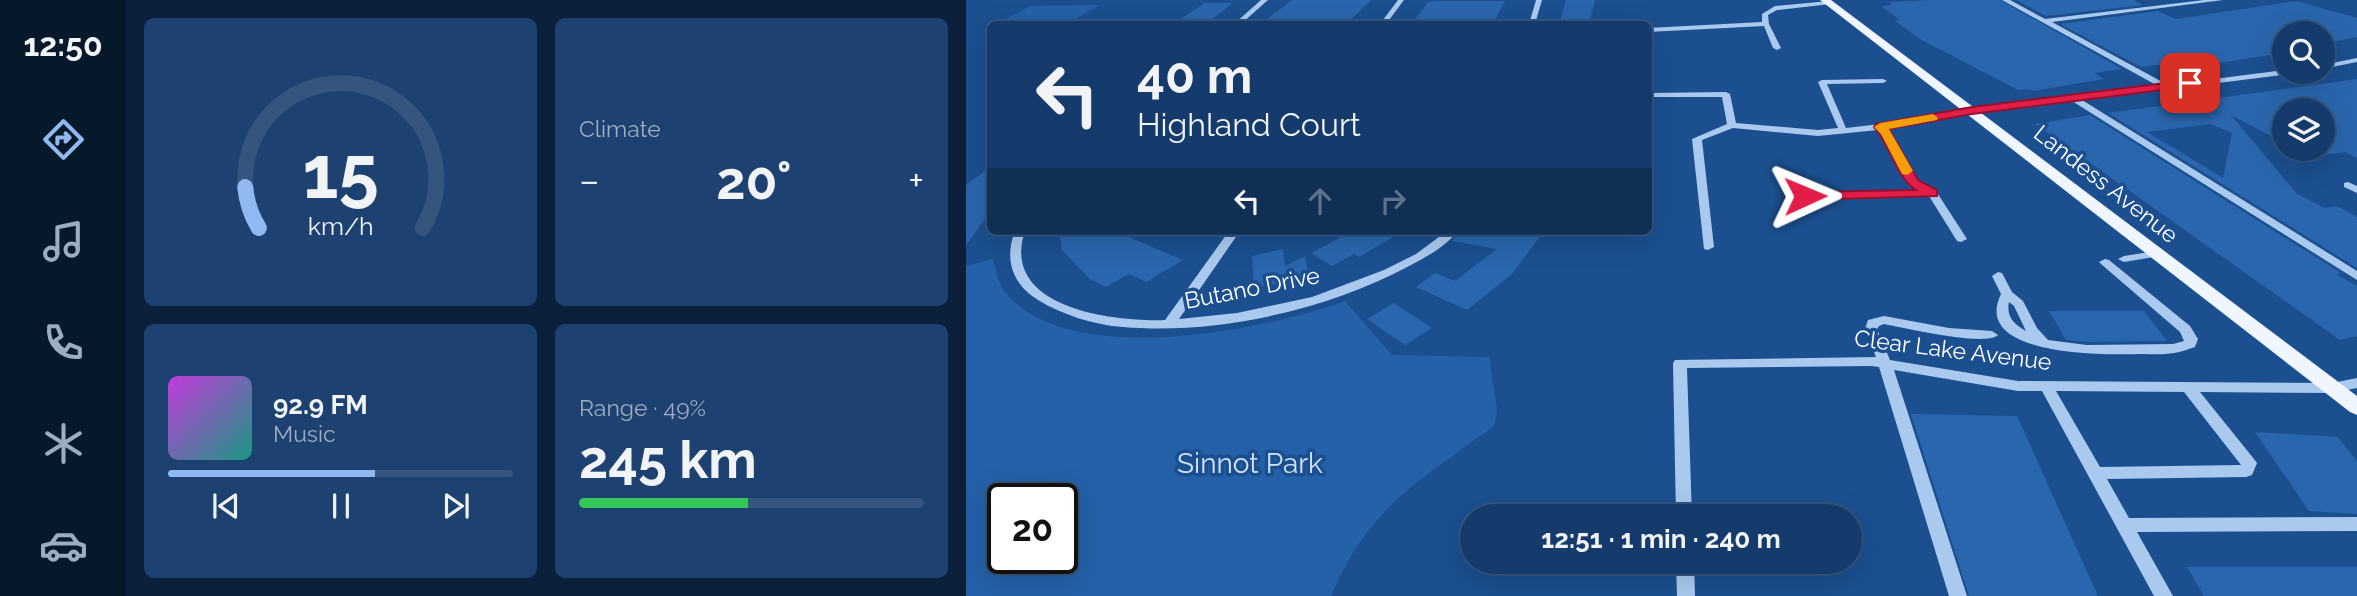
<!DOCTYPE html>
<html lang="en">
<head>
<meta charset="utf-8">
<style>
  :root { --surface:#143b6b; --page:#1d4271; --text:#f1f3f6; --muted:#9dadc1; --line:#33557e; --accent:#90b9f0 }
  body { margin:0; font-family:Raleway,sans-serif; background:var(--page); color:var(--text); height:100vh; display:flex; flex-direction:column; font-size:26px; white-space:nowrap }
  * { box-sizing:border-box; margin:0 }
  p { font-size:23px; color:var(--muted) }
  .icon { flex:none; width:38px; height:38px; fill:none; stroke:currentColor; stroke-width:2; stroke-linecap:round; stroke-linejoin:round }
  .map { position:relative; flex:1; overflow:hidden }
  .panel { display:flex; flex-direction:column; gap:18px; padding:18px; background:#0b203b; width:840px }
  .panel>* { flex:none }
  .guide { position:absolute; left:21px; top:21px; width:665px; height:214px; border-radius:10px; box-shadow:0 7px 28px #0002,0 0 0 2px var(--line); background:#143b6b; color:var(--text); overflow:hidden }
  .buttons { position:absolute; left:1306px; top:21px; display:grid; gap:14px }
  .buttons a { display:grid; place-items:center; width:63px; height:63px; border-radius:50%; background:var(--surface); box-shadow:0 7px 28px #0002,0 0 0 2px var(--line); font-size:35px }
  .speed { position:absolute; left:21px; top:483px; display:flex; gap:14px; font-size:35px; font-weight:700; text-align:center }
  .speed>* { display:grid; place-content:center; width:91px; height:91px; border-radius:50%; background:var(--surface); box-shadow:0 7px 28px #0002,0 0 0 2px var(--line); line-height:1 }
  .speed .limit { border:4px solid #111; border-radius:10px; background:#fff; color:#111 }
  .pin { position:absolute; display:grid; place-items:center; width:60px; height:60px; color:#fff; margin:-30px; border-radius:14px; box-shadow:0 4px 10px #0006 }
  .me { position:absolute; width:77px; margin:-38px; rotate:89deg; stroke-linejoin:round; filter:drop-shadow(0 0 5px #0008) }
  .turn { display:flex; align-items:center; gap:24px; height:147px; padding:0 35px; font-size:32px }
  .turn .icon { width:91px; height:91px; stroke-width:2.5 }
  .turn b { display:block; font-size:49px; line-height:60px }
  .lanes { display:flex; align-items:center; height:66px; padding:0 35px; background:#0003; justify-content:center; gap:35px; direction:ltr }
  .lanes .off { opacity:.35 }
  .big { font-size:52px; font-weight:700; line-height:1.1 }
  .panel .widget { flex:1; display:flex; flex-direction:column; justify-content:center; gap:10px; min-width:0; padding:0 24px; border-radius:10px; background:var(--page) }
  .panel .dial { align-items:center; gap:0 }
  .dial svg { height:182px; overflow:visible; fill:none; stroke:var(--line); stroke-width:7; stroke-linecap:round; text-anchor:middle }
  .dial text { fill:var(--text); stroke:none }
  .song { display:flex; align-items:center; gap:21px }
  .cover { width:84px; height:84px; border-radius:10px; background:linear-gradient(135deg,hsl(290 70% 55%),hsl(170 70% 35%)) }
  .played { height:7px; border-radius:4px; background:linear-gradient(90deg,var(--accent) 60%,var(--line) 60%) }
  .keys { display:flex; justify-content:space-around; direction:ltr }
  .heat { display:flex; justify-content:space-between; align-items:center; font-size:38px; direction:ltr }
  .charge { height:10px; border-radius:5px; background:linear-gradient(90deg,#34c759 49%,var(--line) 0) }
  .panel .tiles { flex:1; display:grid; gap:18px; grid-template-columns:repeat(2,1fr) }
  .trip { position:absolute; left:494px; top:504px; width:402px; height:70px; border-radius:35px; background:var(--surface); box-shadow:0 7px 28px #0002,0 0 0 2px var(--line); font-weight:700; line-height:70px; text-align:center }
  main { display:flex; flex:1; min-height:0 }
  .menu { display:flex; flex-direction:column; width:126px; justify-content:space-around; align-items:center; background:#08182b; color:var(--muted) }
  .menu .icon { width:49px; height:49px }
  .menu .selected { color:var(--accent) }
  .menu b { font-size:32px; color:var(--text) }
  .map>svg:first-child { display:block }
  .green { fill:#2461a8; fill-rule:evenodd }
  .building { fill:#2a66ad; fill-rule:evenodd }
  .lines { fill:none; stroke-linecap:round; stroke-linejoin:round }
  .minor { fill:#a9c9ee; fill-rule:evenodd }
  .major { fill:#f0f6ff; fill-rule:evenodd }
  .route { fill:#e11d48; stroke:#92132f; stroke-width:2 }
  .slow { fill:#f59e0b }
  .labels { text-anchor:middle; stroke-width:7; stroke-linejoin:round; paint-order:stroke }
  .street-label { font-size:23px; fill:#fff; stroke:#1b4f8f }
  .near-park-label { font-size:28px; fill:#cfe3fa; stroke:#1b4f8f }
</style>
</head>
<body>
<main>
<nav class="menu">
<b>12:50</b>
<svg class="icon selected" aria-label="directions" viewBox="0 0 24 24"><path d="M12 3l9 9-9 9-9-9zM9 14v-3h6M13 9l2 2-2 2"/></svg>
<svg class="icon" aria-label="music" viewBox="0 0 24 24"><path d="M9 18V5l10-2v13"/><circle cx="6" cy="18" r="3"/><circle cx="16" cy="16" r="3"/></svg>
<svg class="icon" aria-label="phone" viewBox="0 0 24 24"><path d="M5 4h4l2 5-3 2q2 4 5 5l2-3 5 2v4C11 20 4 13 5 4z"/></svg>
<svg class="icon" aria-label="climate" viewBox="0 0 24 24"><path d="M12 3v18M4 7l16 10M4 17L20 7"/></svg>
<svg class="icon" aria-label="car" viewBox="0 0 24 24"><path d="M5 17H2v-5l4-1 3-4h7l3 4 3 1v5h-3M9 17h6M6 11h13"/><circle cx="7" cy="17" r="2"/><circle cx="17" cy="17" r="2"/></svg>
</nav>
<section class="panel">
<div class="tiles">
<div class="widget dial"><svg viewBox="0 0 100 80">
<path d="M14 69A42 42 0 1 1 86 69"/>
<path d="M14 69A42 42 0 0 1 8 51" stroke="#90b9f0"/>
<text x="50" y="56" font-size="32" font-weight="700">15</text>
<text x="50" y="72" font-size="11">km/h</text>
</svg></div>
<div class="widget"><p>Climate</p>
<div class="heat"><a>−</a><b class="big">20°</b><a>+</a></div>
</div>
<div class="widget">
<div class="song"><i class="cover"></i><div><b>92.9 FM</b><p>Music</p></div></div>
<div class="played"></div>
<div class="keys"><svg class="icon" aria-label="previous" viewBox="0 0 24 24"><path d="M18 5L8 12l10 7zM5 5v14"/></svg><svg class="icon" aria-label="pause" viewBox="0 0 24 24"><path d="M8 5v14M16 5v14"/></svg><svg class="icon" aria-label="next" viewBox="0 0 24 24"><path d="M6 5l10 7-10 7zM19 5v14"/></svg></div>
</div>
<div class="widget"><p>Range · 49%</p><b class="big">245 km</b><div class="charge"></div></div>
</div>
</section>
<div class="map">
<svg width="1391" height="596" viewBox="0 0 1391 596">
  <rect width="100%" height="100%" fill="#1b4f8f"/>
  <path class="green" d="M133,5L103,23L29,24L57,22L35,21L64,6Z
    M27,259C30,270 32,284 40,293C103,370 299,330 379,301L426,355L524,357C523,379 536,405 528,426C454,481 404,505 365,596H0V266ZM37,499H96V558H37Z"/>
  <path class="building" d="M326,0H405L381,23H304L309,19H301Z
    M600,0H629L623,24H596L597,21H594Z
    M962,0H1034L1156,69L1128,73L1138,79L1067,91L1063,89L1052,90L954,39L929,21L934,20L915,6L927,5L923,2Z
    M1050,0H1167L1177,5L1080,16Z
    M469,1H539L527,24H446L462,2Z
    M1330,1L1391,18V37L1356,44V33H1346L1318,24V53L1225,67L1209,68L1201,64L1175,67L1094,24L1192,11L1210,19Z
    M239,3H267L240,24H207Z
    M1391,79V158L1379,152L1343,157L1328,149H1356V110H1318V143L1265,115L1331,194L1359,208L1371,206L1391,217V268L1142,113ZM1244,124L1266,133L1257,178L1181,132Z
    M1124,115L1375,273L1370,274L1391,286V336L1374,340L1069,124Z
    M24,167V212L0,245V185Z
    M108,231H148L217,260L180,282L163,274L140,287L125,280L96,250L94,235Z
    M387,231H437L393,257L388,254L366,266L345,253Z
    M495,231H578L546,274L501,310L450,287L469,273L489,281L531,249L486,241Z
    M317,249L319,266L339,256L343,278L288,288L286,256Z
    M428,303L466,328L439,345L401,319Z
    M1083,311H1178L1201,341L1121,342L1100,340Z
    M945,414L1051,416L1132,596H1003Z
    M1289,432L1372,437L1391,461V514L1343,511Z
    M1221,567H1391V596H1238Z"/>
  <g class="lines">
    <path class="minor" d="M295,0H302L275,24H268Z
      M432,0H438L420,24H414Z
      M570,0H576L569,24H563Z
      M1036,0H1044L1079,19L1238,0H1257L1086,22L1202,85L1318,70L1328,72L1324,74L1116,100L1391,271V280L1106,101L1006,114L921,128L951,180L970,191L1001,239L995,242L991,241L963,196L835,198V194L839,193L954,190L942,182L916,133L912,130L852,136L767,128L736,140L748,247L742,250L738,249L726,139L761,124L756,97H682V93L760,92L764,94L770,123L852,130L872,128L852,82L856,80L917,79L921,81L917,83L861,84L880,128L914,124L1006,108L1192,86Z
      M863,1L866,3L865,4L811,10L802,15L803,24L815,48L811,50L807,48L798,26L682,32V28L796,22V14L809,6Z
      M1391,58V62L1356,69V65Z
      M1382,182L1391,186V193L1378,187V183Z
      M49,231H59C33,308 147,322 199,320L263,231H274L213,319L271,313L346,297L418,270L450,254L481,231H492C480,246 462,256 445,265C362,310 251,335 157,327C128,325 97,315 72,300C46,284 38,259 49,231Z
      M1190,251L1194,252L1196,254L1194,256L1158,262L1152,259L1158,256Z
      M1139,259L1143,260L1224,326L1232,339L1229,347C1222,349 1215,352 1208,353C1197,355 1186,354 1175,354C1142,355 1004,357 1035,294L1026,276L1032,272L1036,273L1046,292L1057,301L1071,328L1082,340L1121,345L1207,344L1218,341L1214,332L1135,264L1133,262ZM1043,302L1048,306L1060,331C1048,324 1040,317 1043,302Z
      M918,316L983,328L1026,331L1032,335C1020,347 938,328 918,324L913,326L911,329L924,360L1052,381L1366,383L1391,378V388L1366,393L1234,392L1288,459L1291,463L1286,475L1280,477L1141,479L1163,518L1391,517V531L1171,532L1207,596H1188L1076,391H1052L928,370L1001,596H983L913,367L905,366L721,368L726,516H710L707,363L709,360L910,357L899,329L902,320ZM1090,391L1218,392L1275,465L1134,467Z
      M710,562H728L729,596H711Z"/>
    <path class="major" d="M854,0H865L1391,396V415L1384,412Z"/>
  </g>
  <path class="route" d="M1224,80L1230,83L1228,86L1006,114L923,129L952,180L971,190V196L839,200L832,196L839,192L950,190C930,178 924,144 908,127L910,124L1006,107Z"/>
  <path class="slow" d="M967,114L972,118L971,120L923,129L947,171L941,175L936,174L915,134L908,127L914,123Z"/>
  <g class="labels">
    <g class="street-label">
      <text transform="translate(1140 184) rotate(38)" y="8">Landess Avenue</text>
      <text transform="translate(286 288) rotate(-11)" y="8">Butano Drive</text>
      <text transform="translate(987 350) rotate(7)" y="8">Clear Lake Avenue</text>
    </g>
    <g class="near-park-label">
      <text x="284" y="473">Sinnot Park</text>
    </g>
  </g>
</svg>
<div class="buttons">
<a><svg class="icon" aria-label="search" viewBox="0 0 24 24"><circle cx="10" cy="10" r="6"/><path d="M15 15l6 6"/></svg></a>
<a><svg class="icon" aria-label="layers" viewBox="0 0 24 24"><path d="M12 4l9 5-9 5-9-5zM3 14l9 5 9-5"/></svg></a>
</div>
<div class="speed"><div class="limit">20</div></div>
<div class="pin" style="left:1224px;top:83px;background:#d93025"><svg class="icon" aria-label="arrive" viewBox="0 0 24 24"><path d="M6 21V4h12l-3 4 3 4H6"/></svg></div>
<svg class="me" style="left:839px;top:196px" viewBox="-20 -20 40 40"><path d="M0-17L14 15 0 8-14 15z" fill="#e11d48" stroke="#fff" stroke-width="4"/></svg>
<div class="trip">12:51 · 1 min · 240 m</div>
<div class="guide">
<div class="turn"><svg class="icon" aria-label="left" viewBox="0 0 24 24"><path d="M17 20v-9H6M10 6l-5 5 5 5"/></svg><div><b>40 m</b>Highland Court</div></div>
<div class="lanes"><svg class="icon" aria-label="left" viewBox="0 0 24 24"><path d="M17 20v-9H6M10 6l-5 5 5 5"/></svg><svg class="icon off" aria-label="ahead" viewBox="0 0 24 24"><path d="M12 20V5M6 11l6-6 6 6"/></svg><svg class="icon off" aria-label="right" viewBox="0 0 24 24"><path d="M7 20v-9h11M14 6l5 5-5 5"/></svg></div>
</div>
</div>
</main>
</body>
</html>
